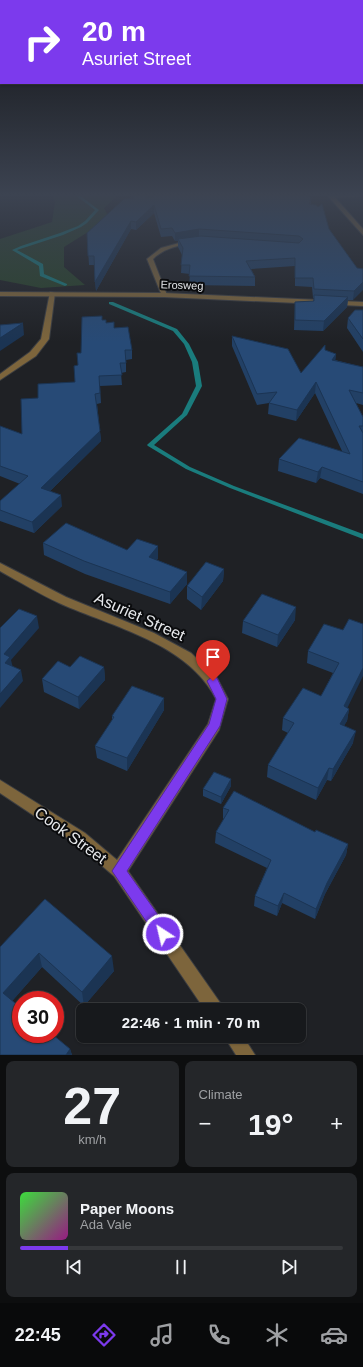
<!DOCTYPE html>
<html lang="en">
<head>
<meta charset="utf-8">
<style>
  :root { --surface:#17191c; --page:#242629; --text:#f1f3f6; --muted:#9ea0a3; --line:#36383b; --accent:#7c3aed }
  body { margin:0; font-family:Helvetica,sans-serif; background:var(--page); color:var(--text); height:100vh; display:flex; flex-direction:column; font-size:15px; white-space:nowrap }
  * { box-sizing:border-box; margin:0 }
  p { font-size:13px; color:var(--muted) }
  .icon { flex:none; width:22px; height:22px; fill:none; stroke:currentColor; stroke-width:2; stroke-linecap:round; stroke-linejoin:round }
  .map { position:relative; height:1055px; overflow:hidden }
  .sheet { display:flex; flex-direction:column; gap:6px; padding:6px; background:#0d0e0f; flex:1 }
  .sheet>* { flex:none }
  .top-card { position:absolute; left:0px; top:0px; width:363px; height:84px; box-shadow:0 1px 3px #0004,0 0 0 1px var(--line); background:#7c3aed; color:#fff; overflow:hidden }
  .speed { position:absolute; left:12px; top:991px; display:flex; gap:8px; font-size:20px; font-weight:700; text-align:center }
  .speed>* { display:grid; place-content:center; width:52px; height:52px; border-radius:50%; background:var(--surface); box-shadow:0 1px 3px #0004,0 0 0 1px var(--line); line-height:1 }
  .speed .limit { border:6px solid #d22; background:#fff; color:#111 }
  .pin { position:absolute; display:grid; place-items:center; width:34px; height:34px; color:#fff; margin:-41px -17px; border-radius:50% 50% 50% 0; rotate:-45deg; box-shadow:0 0 4px #0007 }
  .pin .icon { rotate:45deg }
  .me { position:absolute; width:44px; margin:-22px; rotate:325deg; stroke-linejoin:round; filter:drop-shadow(0 0 3px #0008) }
  .turn { display:flex; align-items:center; gap:14px; height:84px; padding:0 16px; font-size:18px }
  .turn .icon { width:52px; height:52px; stroke-width:2.5 }
  .turn b { display:block; font-size:28px; line-height:34px }
  .big { font-size:30px; font-weight:700; line-height:1.1 }
  .sheet .widget { flex:1; display:flex; flex-direction:column; justify-content:center; gap:6px; min-width:0; padding:0 14px; border-radius:8px; background:var(--page) }
  .sheet .dial { align-items:center; gap:0 }
  .dial b { font-size:52px; line-height:1 }
  .song { display:flex; align-items:center; gap:12px }
  .cover { width:48px; height:48px; border-radius:6px; background:linear-gradient(135deg,hsl(120 70% 55%),hsl(310 70% 35%)) }
  .played { height:4px; border-radius:2px; background:linear-gradient(90deg,var(--accent) 15%,var(--line) 15%) }
  .keys { display:flex; justify-content:space-around; direction:ltr }
  .heat { display:flex; justify-content:space-between; align-items:center; font-size:22px; direction:ltr }
  .sheet .tiles { flex:1; display:grid; gap:6px; grid-template-columns:1fr 1fr }
  .widget:last-child { grid-column:span 2 }
  .trip { position:absolute; left:76px; top:1003px; width:230px; height:40px; border-radius:8px; background:var(--surface); box-shadow:0 1px 3px #0004,0 0 0 1px var(--line); font-weight:700; line-height:40px; text-align:center }
  .dock { display:flex; height:64px; justify-content:space-around; align-items:center; background:#090a0b; color:var(--muted) }
  .dock .icon { width:28px; height:28px }
  .dock .current { color:var(--accent) }
  .dock b { font-size:18px; color:var(--text) }
  .map>svg:first-child { display:block }
  .green { fill:#29422a }
  .lines { fill:none; stroke-linecap:round; stroke-linejoin:round }
  .stream { fill:#1a7c7d; fill-rule:evenodd }
  .minor-casing { stroke:#3b3d41; stroke-width:2 }
  .tertiary-casing { stroke:#3b3d41; stroke-width:2 }
  .minor { fill:#7d653c; fill-rule:evenodd }
  .tertiary { fill:#7d653c; fill-rule:evenodd }
  .wall { fill:#224065 }
  .shaded-wall { fill:#1b3453 }
  .building { fill:#274a76; stroke:#1b3453 }
  .route { fill:#7c3aed; stroke:#51269a }
  .labels { text-anchor:middle; stroke-width:4; stroke-linejoin:round; paint-order:stroke }
  .far-street-label { font-size:11px; fill:#e6e8eb; stroke:#0a0b0d }
  .near-street-label { font-size:16px; fill:#e6e8eb; stroke:#0a0b0d }
</style>
</head>
<body>
<div class="map">
<svg width="363" height="1055" viewBox="0 0 363 1055">
  <rect width="100%" height="100%" fill="#1f2125"/>
  <path class="green" d="M52,194H119L104,208L108,216L96,227L64,247V267L85,285L41,288L0,280V239L52,222L55,202Z"/>
  <g class="lines">
    <path class="stream" d="M74,194H78L99,210L87,223L81,227L63,235L17,250L43,264L44,274L67,284V285L65,286L40,276L39,266L12,250L21,246L60,233L78,226L85,221L95,210Z
      M109,302H113L177,329L189,344L198,362L202,386L187,415L154,445L190,467L234,486L363,534V539L230,488L186,469L148,446L147,445L148,444L182,414L196,386L192,362L184,344L173,331L109,304Z"/>
    <g class="minor-casing">
      <path id="minor" d="M327,194H363V196L329,197Z
        M190,240L193,242L192,243C178,246 164,248 153,259L167,295L162,296L147,259L161,248Z
        M50,292L55,293L49,339L36,356L0,380V374L30,352L41,339Z
        M0,563L66,597L154,633L191,653L217,678L228,699L219,730L128,871L221,1004L223,1010H205L114,876L75,843L0,793V780L85,833L117,860L208,724L216,699C188,643 112,627 59,603C39,594 20,582 0,571Z
        M224,1036H243L255,1055H236Z"/>
    </g>
    <g class="tertiary-casing">
      <path id="tertiary" d="M326,194H332L363,229V235Z
        M0,292L164,293L363,302V306L164,297L0,296Z"/>
    </g>
    <use href="#minor" class="minor"/>
    <use href="#tertiary" class="tertiary"/>
  </g>
  <path class="wall" d="M133,194H307L311,198V204L329,229L357,268L363,269L353,300H348L347,307L323,331L294,330L295,302L313,301L314,298H313L312,287L295,286V266L251,269L255,277V286L189,285L190,274L181,273L182,255L178,247V241H175L172,236L161,237L154,213L136,230L131,229L96,291L94,265H89L87,233L131,199V196Z
    M363,310V352L347,328L348,318Z
    M102,320L106,323L132,350V359L126,360V372L121,373L122,385L100,386L101,403L97,404L101,441L50,491L62,506L34,533L0,521V501L20,484L0,476V426L22,434L38,398L75,382L78,365L81,353Z
    M232,336L301,373L325,350L336,354L335,360L363,367V405L356,403L363,417V494L320,478L316,483L278,471L279,459L342,451L315,393L296,421L268,414L269,403L257,405L232,346Z
    M43,543L127,550L158,546V558L157,560L187,572V584L170,604L85,574L44,555Z
    M224,569L223,581L201,610L187,599V586Z
    M295,620L277,647L242,633L243,621Z
    M343,630L347,708L349,709L347,721L344,725L353,743L331,781L327,780L316,800L267,777L268,765L288,733L282,730L283,718L321,696L333,673L307,663L308,651Z
    M70,667H104L105,680L79,709L44,692L42,679Z
    M164,698V710L127,771L97,758L95,746L112,721V716Z
    M231,779V786L221,804L203,796V789Z
    M223,808L315,832L348,844L346,855L325,894L315,919L282,903L277,916L254,906L255,896L267,868L215,843L216,832L224,819L223,818Z
    M45,899L114,971L84,1006L42,967L12,1001L70,1049L72,1055H0V947Z"/>
  <path class="shaded-wall" d="M154,205V213L136,230V222Z
    M131,221V229L96,291L95,282Z
    M199,229V238L178,239V241H175V233Z
    M363,282V290L353,300L354,291Z
    M348,297L347,307L323,331L324,321Z
    M23,323L24,335L0,351V338Z
    M336,354L335,364L332,360Z
    M316,382L315,393L296,421L297,410Z
    M100,431L101,441L42,499L41,488Z
    M322,467L320,478L316,483L318,472Z
    M61,495L62,506L34,533L32,522Z
    M158,546V558L149,569V557Z
    M224,569L223,581L201,610L202,597Z
    M187,572V584L170,604V592Z
    M296,607L295,620L277,647L278,635Z
    M37,616L39,628L11,660L13,668L7,675L4,654Z
    M104,667L105,680L79,709L78,697Z
    M363,668V676L342,719L344,706Z
    M21,670L23,681L0,708V694Z
    M164,698V710L127,771V758Z
    M349,709L347,721L338,736L340,724Z
    M356,731L353,743L331,781L333,769Z
    M329,768L327,780L316,800L318,788Z
    M231,779V786L221,804V797Z
    M348,844L346,855L325,894L315,919L316,909L327,883Z
    M284,893L282,903L277,916L278,906Z
    M39,953L42,967L7,1007L3,993Z
    M112,956L114,971L84,1006L82,992Z
    M70,1049L72,1055H66Z"/>
  <path class="building" d="M133,194H151L145,198L153,197L152,194H307L311,198L309,204L316,205L318,207L322,204L329,229L357,268L363,269V282L354,291L314,289L313,278H295V258L246,261L255,277L189,276L190,265H181L183,248L178,239L201,236L299,243L303,239L299,236L199,229L175,233L172,228L161,229L154,205L136,222L131,221L95,282L94,256H88L87,233L124,199L134,198L131,196Z
    M314,295L348,297L324,321L295,320V302L314,301Z
    M355,310H363V339L348,318Z
    M102,316V320H106V323L114,322V328L128,327L132,350H125L126,363H120L122,375L99,376L100,393L95,394L100,431L41,488L61,495L32,522L0,510V501L28,476L0,466V426L22,434L21,399L38,398V384L75,382L74,366L78,365L77,353H81L82,317Z
    M23,323L0,338V325Z
    M232,336L288,349L301,373L325,345V350L336,354L332,360L363,367V393L349,390L363,417V426H359L363,433V482L322,467L318,472L279,459L299,438L350,454L316,382L297,410L269,403L277,392L257,394Z
    M66,523L127,550L137,539L158,546L149,557L187,572L170,592L84,561L43,543Z
    M206,562L224,569L202,597L187,586Z
    M262,594L296,607L278,635L243,621Z
    M19,609L37,616L4,654L10,657L5,663L21,670L0,694V628Z
    M349,619L363,624V668L344,706L349,709L340,724L356,731L333,769L329,768L318,788L268,765L294,723L283,718L303,688L321,696L339,663L308,651L324,624L343,630Z
    M80,656L104,667L78,697L42,679L58,661L70,667Z
    M132,686L164,698L127,758L95,746L114,717L112,716Z
    M214,772L231,779L221,797L203,789Z
    M234,791L315,832L316,830L348,844L327,883L316,909L284,893L278,906L255,896L271,860L216,832L229,810L223,808Z
    M45,899L112,956L82,992L39,953L3,993L21,1008V1034H52L70,1049L66,1055H0V947Z"/>
  <linearGradient id="sky" x2="0" y2="1"><stop stop-color="#111214"/><stop offset="0.57" stop-color="#3c4351"/><stop offset="1" stop-color="#3c4351" stop-opacity="0"/></linearGradient>
  <rect width="363" height="342" fill="url(#sky)"/>
  <path class="route" d="M213,676L217,678L227,699L220,726L127,871L168,929L170,934L168,939L163,941L158,939L112,871L209,724L216,699L207,681Z"/>
  <g class="labels">
    <g class="far-street-label">
      <text transform="translate(182 285) rotate(2)" y="4">Erosweg</text>
    </g>
    <g class="near-street-label">
      <text transform="translate(140 616) rotate(24)" y="6">Asuriet Street</text>
      <text transform="translate(71 835) rotate(36)" y="6">Cook Street</text>
    </g>
  </g>
</svg>
<div class="speed"><div class="limit">30</div></div>
<div class="pin" style="left:213px;top:681px;background:#d93025"><svg class="icon" aria-label="arrive" viewBox="0 0 24 24"><path d="M6 21V4h12l-3 4 3 4H6"/></svg></div>
<svg class="me" style="left:163px;top:934px" viewBox="-20 -20 40 40"><circle r="17" fill="#7c3aed" stroke="#fff" stroke-width="3"/><path d="M0-11L8 9 0 5-8 9z" fill="#fff"/></svg>
<div class="trip">22:46 · 1 min · 70 m</div>
<div class="top-card">
<div class="turn"><svg class="icon" aria-label="right" viewBox="0 0 24 24"><path d="M7 20v-9h11M14 6l5 5-5 5"/></svg><div><b>20 m</b>Asuriet Street</div></div>
</div>
</div>
<section class="sheet">
<div class="tiles">
<div class="widget dial"><b>27</b><p>km/h</p></div>
<div class="widget"><p>Climate</p>
<div class="heat"><a>−</a><b class="big">19°</b><a>+</a></div>
</div>
<div class="widget">
<div class="song"><i class="cover"></i><div><b>Paper Moons</b><p>Ada Vale</p></div></div>
<div class="played"></div>
<div class="keys"><svg class="icon" aria-label="previous" viewBox="0 0 24 24"><path d="M18 5L8 12l10 7zM5 5v14"/></svg><svg class="icon" aria-label="pause" viewBox="0 0 24 24"><path d="M8 5v14M16 5v14"/></svg><svg class="icon" aria-label="next" viewBox="0 0 24 24"><path d="M6 5l10 7-10 7zM19 5v14"/></svg></div>
</div>
</div>
</section>
<nav class="dock">
<b>22:45</b>
<svg class="icon current" aria-label="directions" viewBox="0 0 24 24"><path d="M12 3l9 9-9 9-9-9zM9 14v-3h6M13 9l2 2-2 2"/></svg>
<svg class="icon" aria-label="music" viewBox="0 0 24 24"><path d="M9 18V5l10-2v13"/><circle cx="6" cy="18" r="3"/><circle cx="16" cy="16" r="3"/></svg>
<svg class="icon" aria-label="phone" viewBox="0 0 24 24"><path d="M5 4h4l2 5-3 2q2 4 5 5l2-3 5 2v4C11 20 4 13 5 4z"/></svg>
<svg class="icon" aria-label="climate" viewBox="0 0 24 24"><path d="M12 3v18M4 7l16 10M4 17L20 7"/></svg>
<svg class="icon" aria-label="car" viewBox="0 0 24 24"><path d="M5 17H2v-5l4-1 3-4h7l3 4 3 1v5h-3M9 17h6M6 11h13"/><circle cx="7" cy="17" r="2"/><circle cx="17" cy="17" r="2"/></svg>
</nav>
</body>
</html>
